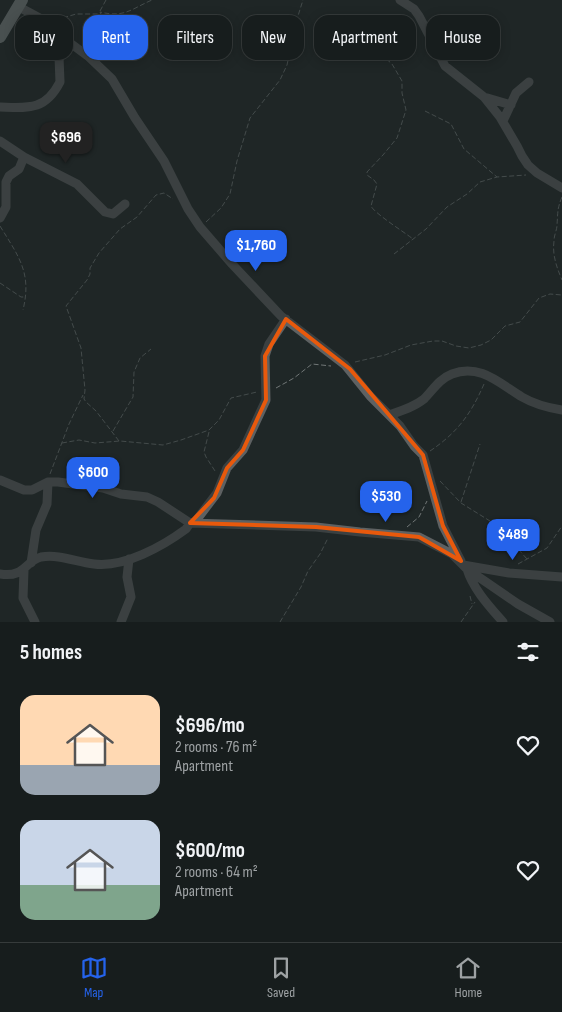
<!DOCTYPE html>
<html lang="en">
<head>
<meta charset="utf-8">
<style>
	:root { --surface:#171d1d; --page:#242a2a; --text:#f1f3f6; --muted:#9ea2a4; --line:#363b3b; --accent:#2563eb }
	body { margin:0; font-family:"Sofia Sans Condensed",sans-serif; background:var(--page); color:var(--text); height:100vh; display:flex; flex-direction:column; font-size:19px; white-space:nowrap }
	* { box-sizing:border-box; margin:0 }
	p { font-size:16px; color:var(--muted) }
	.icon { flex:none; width:28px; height:28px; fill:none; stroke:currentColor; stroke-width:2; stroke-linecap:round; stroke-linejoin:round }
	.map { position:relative; height:622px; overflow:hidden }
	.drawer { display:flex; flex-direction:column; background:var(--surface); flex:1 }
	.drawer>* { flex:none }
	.guide { position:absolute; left:15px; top:15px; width:532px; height:45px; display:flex; gap:10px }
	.price { position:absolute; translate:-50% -42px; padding:0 11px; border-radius:10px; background:var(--accent); color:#fff; font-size:16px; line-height:32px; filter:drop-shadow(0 1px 2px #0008) }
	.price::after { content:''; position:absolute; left:50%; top:30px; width:15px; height:11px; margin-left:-8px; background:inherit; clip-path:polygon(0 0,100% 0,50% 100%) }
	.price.on { background:#222; color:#fff }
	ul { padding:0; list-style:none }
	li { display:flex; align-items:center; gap:15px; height:125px; padding:0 20px }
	li span { display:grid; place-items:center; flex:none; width:140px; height:100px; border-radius:15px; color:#555 }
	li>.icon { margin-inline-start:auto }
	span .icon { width:60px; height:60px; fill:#fffc; stroke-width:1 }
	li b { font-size:21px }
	h2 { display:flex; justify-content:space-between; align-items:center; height:60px; padding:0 20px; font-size:21px }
	.pill { padding:0 18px; border-radius:15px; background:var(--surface); box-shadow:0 2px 12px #0003,0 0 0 1px var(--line); font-size:18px; line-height:45px }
	.pill.on { background:var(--accent); color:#fff }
	.dock { display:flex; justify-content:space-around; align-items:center; height:70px; border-top:1px solid var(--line); background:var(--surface); font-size:14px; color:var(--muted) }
	.dock a { display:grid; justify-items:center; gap:2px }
	.dock .on { color:var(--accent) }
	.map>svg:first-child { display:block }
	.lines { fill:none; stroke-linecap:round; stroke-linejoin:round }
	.path { stroke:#717777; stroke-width:1; stroke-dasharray:5 2.5; stroke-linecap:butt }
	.street { stroke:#5e6162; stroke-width:9 }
	.secondary { stroke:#7d8384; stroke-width:12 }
	.marked { fill:none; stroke:#e8590c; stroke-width:4; stroke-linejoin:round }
</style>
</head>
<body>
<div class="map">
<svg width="562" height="622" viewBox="0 0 562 622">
	<rect width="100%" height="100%" fill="#1f2727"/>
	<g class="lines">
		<path class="path" d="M 100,11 L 106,0
			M 56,20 L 76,14 L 101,14 L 100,12 C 125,18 131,9 152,0
			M 364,39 L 392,64 L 402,81 L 402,93 L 406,110 L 397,138 L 383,155 L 367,172 L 367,175 L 374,180 L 377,184 L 371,206 C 374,213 404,232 413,239
			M 89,46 L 106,15
			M 425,111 L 451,124 L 464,149 L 497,177
			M 562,197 C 557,209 558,212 557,225 C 557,230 554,235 554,241 C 552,255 557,268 562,280
			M 206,222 L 221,208 L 230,194 L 237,161 L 250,118 L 280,80 L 287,65 L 297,19 L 303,0
			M 0,226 C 19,257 32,273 23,310
			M 394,254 L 426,229 L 447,207 L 467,194 L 480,182 L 497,177 L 526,175
			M 0,283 L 21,297 L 26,297
			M 355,362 L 385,355 L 411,345 L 433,341 L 442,341 L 456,346 L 469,348 L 481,345 L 491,340 L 505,326 L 520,322 L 539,298 L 550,294 L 562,295
			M 276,388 L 294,378 L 312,364 L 331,366
			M 113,431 L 133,397 L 134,372 L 140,358 L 151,349
			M 209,432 L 204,452 L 206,457 L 215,471
			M 119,441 L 96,411 L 86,402 L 84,399 L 85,390 L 81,348 L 66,306 L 87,280 L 90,274 L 90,268 L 99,253 L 120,229 L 137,217 L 156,195 L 164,193 L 173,199
			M 62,443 L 79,440 L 95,443 L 120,441 L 163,445 L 181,440 L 209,430 L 219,420 L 231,398 L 257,392
			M 430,451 C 457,433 471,414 484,384
			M 50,474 L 69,424 L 83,395
			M 440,481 L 461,503 L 490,521 L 502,531 L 527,559
			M 461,502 L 480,444
			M 407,527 L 419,517 L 427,501
			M 518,564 L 547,548 L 562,526
			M 470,596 L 472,604
			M 280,622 L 301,587 L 308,571 L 320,554 L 328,538
			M 461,622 L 475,602"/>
		<path class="street" d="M 400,0 L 414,9 L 419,16 L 445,66 L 484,97 L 500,117 L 517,146 L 522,156 L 528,165 L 537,173 L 562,188
			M 19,7 L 47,22 L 62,37 L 89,57 L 112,79 L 135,118 L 164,161 L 188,209 L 200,227 L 232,264 L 281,316 L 345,365 L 370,396 L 400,426 L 414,446 L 423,455 L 443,526 L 461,561
			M 484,97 L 511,105
			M 0,107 C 28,108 45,111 60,82 L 59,57 L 62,46 L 62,37
			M 503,121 L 516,93 L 529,82
			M 0,141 L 24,157 L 77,184 L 105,212 L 113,214 L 125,204
			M 0,218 L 6,207 L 6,182 L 9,176 L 19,169 L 24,157
			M 389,415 C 401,411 414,407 424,399 C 433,390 439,379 452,374 C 480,363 500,384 522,397 C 534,404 549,408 562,410
			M 0,480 L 24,490 L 32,490 L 48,482 L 58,482 L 103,488 L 121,494 L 147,497 L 158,502 L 190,523 L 316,527 L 360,532 L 419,537 L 452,554 L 467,569 L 518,604 L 550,622
			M 31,563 L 36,530 L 47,504 L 48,482
			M 463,565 L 509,573 L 562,577
			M 467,569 C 473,589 490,607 503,622
			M 24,570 L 23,598 L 35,622
			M 0,574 C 25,578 25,561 41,557 C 60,554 76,562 94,564 C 124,568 163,546 186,529 L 190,523 L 195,522 L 217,493 L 227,468 L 243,450 L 260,413 L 266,400 L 265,356 L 269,344 L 286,319
			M 121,622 L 131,597 L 127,577 L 129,559"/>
		<path class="secondary" d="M 0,37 L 22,0"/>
	</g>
	<path d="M0 0H562V622H0ZM 286,319 L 350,369 L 423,455 L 443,526 L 461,561 L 419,537 L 316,527 L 190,523 L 214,498 L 227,468 L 243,450 L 266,400 L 265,356 Z" fill="#1f2727" fill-opacity=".55" fill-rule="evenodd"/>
	<path class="marked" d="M 286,319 L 350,369 L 423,455 L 443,526 L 461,561 L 419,537 L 316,527 L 190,523 L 214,498 L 227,468 L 243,450 L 266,400 L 265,356 Z"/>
</svg>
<b class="price on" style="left:66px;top:164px">$696</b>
<b class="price" style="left:256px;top:272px">$1,760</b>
<b class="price" style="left:93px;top:499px">$600</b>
<b class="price" style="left:386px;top:523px">$530</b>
<b class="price" style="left:513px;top:561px">$489</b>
<div class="guide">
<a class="pill">Buy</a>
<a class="pill on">Rent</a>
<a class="pill">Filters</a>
<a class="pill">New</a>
<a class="pill">Apartment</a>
<a class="pill">House</a>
</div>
</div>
<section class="drawer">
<h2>5 homes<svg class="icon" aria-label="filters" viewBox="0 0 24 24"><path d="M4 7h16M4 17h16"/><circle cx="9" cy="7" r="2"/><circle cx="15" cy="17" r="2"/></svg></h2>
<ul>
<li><span style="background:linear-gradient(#ffd9b3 70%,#9aa5b1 0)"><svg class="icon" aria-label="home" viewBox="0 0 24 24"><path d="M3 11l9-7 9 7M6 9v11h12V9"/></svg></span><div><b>$696/mo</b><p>2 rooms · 76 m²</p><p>Apartment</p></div><svg class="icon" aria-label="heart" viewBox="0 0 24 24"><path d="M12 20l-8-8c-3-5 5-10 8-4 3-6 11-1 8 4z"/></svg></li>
<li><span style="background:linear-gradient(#c9d6e8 65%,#7fa58c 0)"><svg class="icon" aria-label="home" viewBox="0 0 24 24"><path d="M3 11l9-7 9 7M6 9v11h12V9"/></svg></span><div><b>$600/mo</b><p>2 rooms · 64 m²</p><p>Apartment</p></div><svg class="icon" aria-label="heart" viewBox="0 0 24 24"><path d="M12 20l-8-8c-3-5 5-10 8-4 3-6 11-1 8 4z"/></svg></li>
</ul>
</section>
<nav class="dock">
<a class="on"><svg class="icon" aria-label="map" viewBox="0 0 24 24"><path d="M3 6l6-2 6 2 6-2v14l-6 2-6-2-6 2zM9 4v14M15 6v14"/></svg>Map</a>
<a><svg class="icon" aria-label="saved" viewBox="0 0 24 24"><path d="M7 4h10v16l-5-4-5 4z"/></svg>Saved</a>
<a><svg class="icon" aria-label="home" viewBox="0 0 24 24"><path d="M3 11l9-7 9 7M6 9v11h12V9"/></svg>Home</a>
</nav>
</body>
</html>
